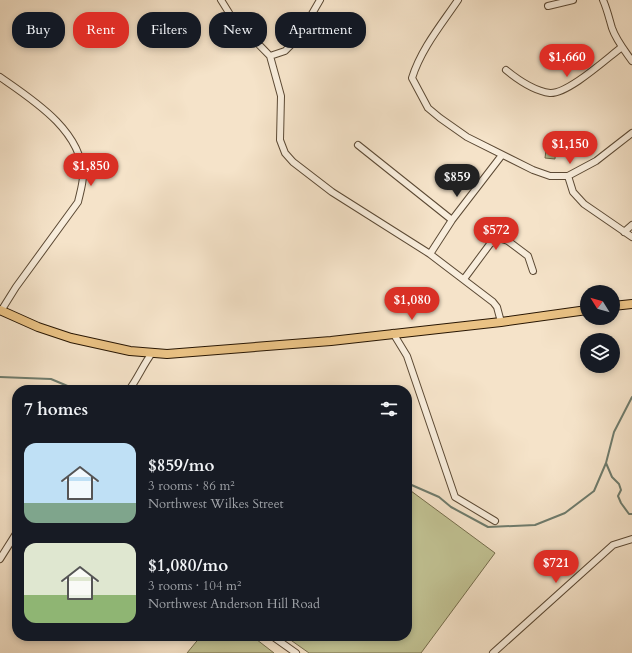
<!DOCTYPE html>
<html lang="en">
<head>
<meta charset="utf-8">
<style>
	:root { --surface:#171b24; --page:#20242c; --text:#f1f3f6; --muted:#9ea1a6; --accent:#d93025 }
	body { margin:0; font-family:Cardo,serif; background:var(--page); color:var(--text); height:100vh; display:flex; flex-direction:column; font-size:15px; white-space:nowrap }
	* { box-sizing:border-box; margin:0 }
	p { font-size:13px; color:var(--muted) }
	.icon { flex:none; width:22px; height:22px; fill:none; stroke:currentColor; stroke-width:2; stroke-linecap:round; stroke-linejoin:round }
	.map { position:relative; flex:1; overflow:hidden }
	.panel { position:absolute; left:12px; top:385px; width:400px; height:256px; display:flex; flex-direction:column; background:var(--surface); border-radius:16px; box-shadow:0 2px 6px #0003 }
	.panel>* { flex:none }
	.banner { position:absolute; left:12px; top:12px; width:400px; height:36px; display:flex; gap:8px }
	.needle { width:26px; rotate:307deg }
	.controls { position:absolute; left:580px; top:285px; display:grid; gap:8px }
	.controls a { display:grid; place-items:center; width:40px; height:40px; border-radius:50%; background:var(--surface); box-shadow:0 2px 6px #0003; font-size:20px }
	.price { position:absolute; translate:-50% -34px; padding:0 9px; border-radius:14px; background:var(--accent); color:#fff; font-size:13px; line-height:26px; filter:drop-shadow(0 1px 2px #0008) }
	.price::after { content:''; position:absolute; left:50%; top:24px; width:12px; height:9px; margin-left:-6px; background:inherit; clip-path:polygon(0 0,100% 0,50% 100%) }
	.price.active { background:#222; color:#fff }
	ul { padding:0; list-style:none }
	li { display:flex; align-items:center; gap:12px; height:100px; padding:0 12px }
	li span { display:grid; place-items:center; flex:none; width:112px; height:80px; border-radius:12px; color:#555 }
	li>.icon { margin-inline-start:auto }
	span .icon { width:48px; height:48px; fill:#fffc; stroke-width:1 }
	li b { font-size:17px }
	h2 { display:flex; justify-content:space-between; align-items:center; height:48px; padding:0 12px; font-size:17px }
	.tag { padding:0 14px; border-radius:16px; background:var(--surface); box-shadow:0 2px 6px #0003; font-size:14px; line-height:36px }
	.tag.active { background:var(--accent); color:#fff }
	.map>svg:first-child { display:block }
	.green { fill:#c1c293; stroke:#746c4b }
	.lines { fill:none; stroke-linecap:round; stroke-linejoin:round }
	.stream { stroke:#6e7b6c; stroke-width:2 }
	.minor-casing { stroke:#5b4934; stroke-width:8 }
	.major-casing { stroke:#281603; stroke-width:10 }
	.minor { stroke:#f8eddc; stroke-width:6 }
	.major { stroke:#eac284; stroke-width:8 }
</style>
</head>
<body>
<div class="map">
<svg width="632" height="653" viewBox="0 0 632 653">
	<rect width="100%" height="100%" fill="#f5e3c9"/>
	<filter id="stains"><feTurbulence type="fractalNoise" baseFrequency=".005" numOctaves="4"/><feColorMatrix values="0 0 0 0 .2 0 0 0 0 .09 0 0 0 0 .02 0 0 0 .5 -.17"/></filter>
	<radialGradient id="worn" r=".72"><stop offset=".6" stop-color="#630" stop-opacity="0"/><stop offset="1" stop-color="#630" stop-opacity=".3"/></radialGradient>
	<path class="green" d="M 559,136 L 566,137 L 566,140 L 570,146 L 574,146 L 573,154 L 558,153 Z
		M 547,142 L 556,143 L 555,159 L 545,158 Z
		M 407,488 L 495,553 L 421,653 L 309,653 L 285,636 L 407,636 Z
		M 201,636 L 252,636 L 274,653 L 187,653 Z"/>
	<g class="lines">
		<path class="stream" d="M 0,377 L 51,379 L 77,390
			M 632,397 L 614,432 L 606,463 L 612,477 L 619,484 L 621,490 L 618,496 L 621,503 L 629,514 L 632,514
			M 407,483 L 439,497 L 451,507 L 488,527 L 535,525 L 565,513 L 594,491 L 606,463"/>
		<defs>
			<path id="minor" d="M 221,0 L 231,16 L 270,56 L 281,96 L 280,140 L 285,153 L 293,162 L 332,192 L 430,254 L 493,302 L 497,307 L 501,322
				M 458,0 C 441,25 421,49 412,78 L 428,108 L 440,118 L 467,137 L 533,170 L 550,176 L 568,176 L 596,161 L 632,133
				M 603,0 C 607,9 609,18 612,28 C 616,40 625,51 632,61
				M 548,6 L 573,0
				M 270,56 L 285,51 L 298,38 L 320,0
				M 506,70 C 517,79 535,91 550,93 C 568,94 606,59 622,47
				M 0,77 C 33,100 81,130 83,175 C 83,184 80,193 78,202 L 16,287 L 1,311
				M 358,145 L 452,220
				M 568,176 L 573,192 L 584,204 L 632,237
				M 624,232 L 632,225
				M 430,254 L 452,220 L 502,155
				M 464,279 L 490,244 L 498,238 L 508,241 L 528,256 L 533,271
				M 393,333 L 407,356 L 455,497 L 495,521
				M 129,390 C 138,378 143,365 152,353
				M 0,559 L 17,532
				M 272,636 L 296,653
				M 493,653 L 613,545 L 632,539"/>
			<path id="major" d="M 613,306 L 632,304
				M 0,310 L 38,327 L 71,338 L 130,351 L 167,354 L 331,341 L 501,322 L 587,310"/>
		</defs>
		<use href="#minor" class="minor-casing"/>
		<use href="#major" class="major-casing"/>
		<use href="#minor" class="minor"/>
		<use href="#major" class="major"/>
	</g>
	<rect width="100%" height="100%" filter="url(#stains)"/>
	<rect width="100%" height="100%" fill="url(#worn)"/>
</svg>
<div class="controls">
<a><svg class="needle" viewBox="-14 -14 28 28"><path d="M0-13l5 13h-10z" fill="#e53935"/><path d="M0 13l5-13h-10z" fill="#9ea1a6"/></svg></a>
<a><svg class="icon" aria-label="layers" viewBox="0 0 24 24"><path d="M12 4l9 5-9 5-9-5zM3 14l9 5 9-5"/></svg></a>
</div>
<b class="price" style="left:567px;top:78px">$1,660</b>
<b class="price" style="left:570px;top:165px">$1,150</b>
<b class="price" style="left:91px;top:187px">$1,850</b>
<b class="price active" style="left:457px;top:198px">$859</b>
<b class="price" style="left:496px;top:251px">$572</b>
<b class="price" style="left:412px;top:321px">$1,080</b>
<b class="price" style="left:556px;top:584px">$721</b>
<div class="banner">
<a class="tag">Buy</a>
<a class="tag active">Rent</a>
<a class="tag">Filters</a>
<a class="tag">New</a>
<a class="tag">Apartment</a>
</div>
<section class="panel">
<h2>7 homes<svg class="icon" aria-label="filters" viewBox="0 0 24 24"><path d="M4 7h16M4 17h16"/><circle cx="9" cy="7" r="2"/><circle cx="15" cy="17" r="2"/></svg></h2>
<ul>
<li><span style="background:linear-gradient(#bfe0f5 75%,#7fa58c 0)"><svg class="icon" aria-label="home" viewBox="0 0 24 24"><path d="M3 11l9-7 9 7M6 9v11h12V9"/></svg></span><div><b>$859/mo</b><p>3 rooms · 86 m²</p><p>Northwest Wilkes Street</p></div></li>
<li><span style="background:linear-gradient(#dfe7d0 65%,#8fb573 0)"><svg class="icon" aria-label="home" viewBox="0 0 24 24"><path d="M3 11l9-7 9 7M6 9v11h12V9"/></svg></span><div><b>$1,080/mo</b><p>3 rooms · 104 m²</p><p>Northwest Anderson Hill Road</p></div></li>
</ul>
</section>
</div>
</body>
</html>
